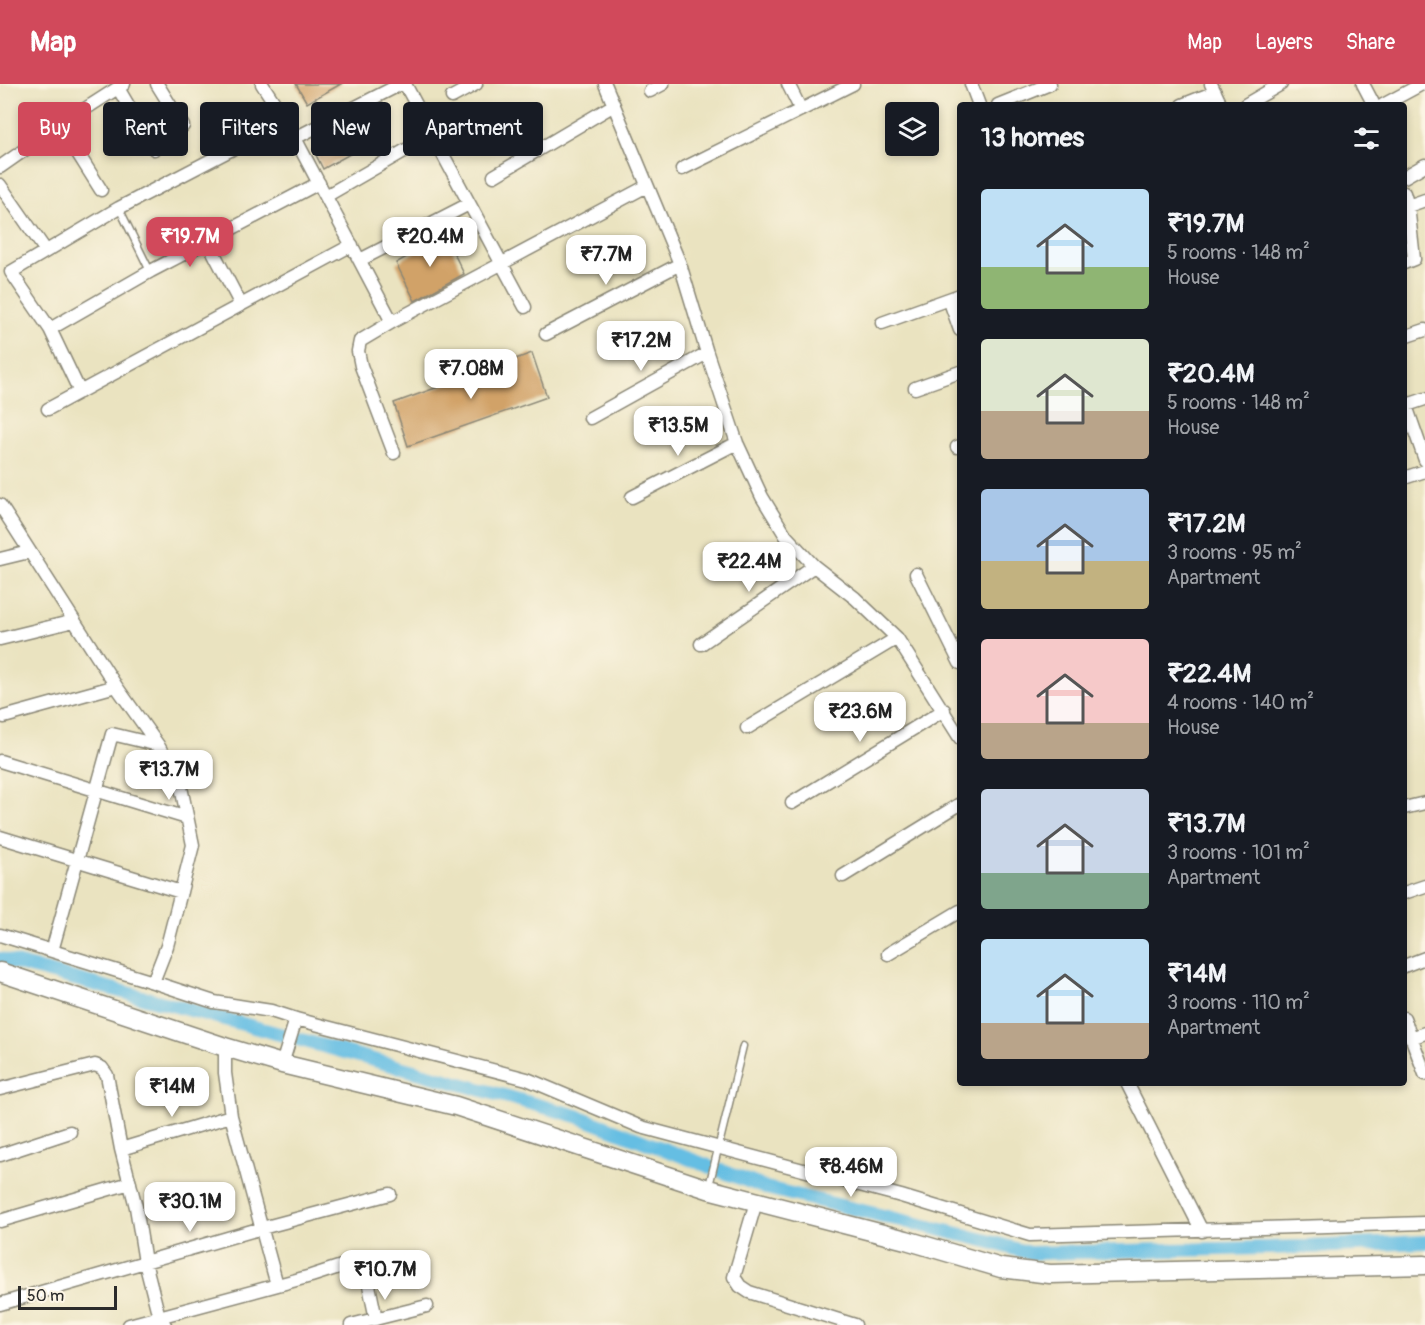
<!DOCTYPE html>
<html lang="en">
<head>
<meta charset="utf-8">
<style>
	:root { --surface:#171b24; --page:#20242c; --text:#f1f3f6; --muted:#9ea1a6; --accent:#d1495b }
	body { margin:0; font-family:Pangolin,sans-serif; background:var(--page); color:var(--text); height:100vh; display:flex; flex-direction:column; font-size:22px; white-space:nowrap }
	* { box-sizing:border-box; margin:0 }
	p { font-size:20px; color:var(--muted) }
	.icon { flex:none; width:33px; height:33px; fill:none; stroke:currentColor; stroke-width:2; stroke-linecap:round; stroke-linejoin:round }
	.map { position:relative; flex:1; overflow:hidden }
	.details { position:absolute; left:957px; top:18px; width:450px; height:984px; display:flex; flex-direction:column; background:var(--surface); border-radius:6px; box-shadow:0 3px 9px #0003 }
	.details>* { flex:none }
	.top-card { position:absolute; left:18px; top:18px; width:570px; height:54px; display:flex; gap:12px }
	.controls { position:absolute; left:885px; top:18px; display:grid; gap:12px }
	.controls a { display:grid; place-items:center; width:54px; height:54px; border-radius:6px; background:var(--surface); box-shadow:0 3px 9px #0003; font-size:30px }
	.scale { position:absolute; left:18px; bottom:15px; width:99px; box-sizing:border-box; padding-left:6px; border:3px solid #2b2b2b; border-top:0; font-size:16px; line-height:21px; white-space:nowrap; color:#2b2b2b; -webkit-text-stroke:4px #fcf5e5; paint-order:stroke }
	.price { position:absolute; translate:-50% -51px; padding:0 14px; border-radius:12px; background:#fff; color:#222; font-size:20px; line-height:39px; filter:drop-shadow(0 2px 3px #0008) }
	.price::after { content:''; position:absolute; left:50%; top:36px; width:18px; height:14px; margin-left:-9px; background:inherit; clip-path:polygon(0 0,100% 0,50% 100%) }
	.price.selected { background:var(--accent); color:#fff }
	ul { padding:0; list-style:none }
	li { display:flex; align-items:center; gap:18px; height:150px; padding:0 24px }
	li span { display:grid; place-items:center; flex:none; width:168px; height:120px; border-radius:6px; color:#555 }
	li>.icon { margin-inline-start:auto }
	span .icon { width:72px; height:72px; fill:#fffc; stroke-width:1 }
	li b { font-size:26px }
	h2 { display:flex; justify-content:space-between; align-items:center; height:72px; padding:0 24px; font-size:26px }
	.chip { padding:0 21px; border-radius:6px; background:var(--surface); box-shadow:0 3px 9px #0003; font-size:21px; line-height:54px }
	.chip.selected { background:var(--accent); color:#fff }
	header { display:flex; align-items:center; gap:36px; box-sizing:border-box; height:84px; padding:0 30px; background:var(--accent); color:#fff }
	header strong { font-size:28px }
	nav { display:flex; gap:33px; margin-inline-start:auto; font-size:21px }
	.map>svg:first-child { display:block }
	.lines { fill:none; stroke-linecap:round; stroke-linejoin:round }
	.canal { stroke:#65bee3; stroke-width:14 }
	.building { fill:#d1a267 }
	.lane-casing { stroke:#8a8776; stroke-width:9 }
	.street-casing { stroke:#8a8776; stroke-width:15 }
	.secondary-casing { stroke:#8a8776; stroke-width:21 }
	.lane { stroke:#fff; stroke-width:6 }
	.street { stroke:#fff; stroke-width:12 }
	.secondary { stroke:#fff; stroke-width:18 }
</style>
</head>
<body>
<header>
<strong>Map</strong>
<nav><a>Map</a><a>Layers</a><a>Share</a></nav>
</header>
<div class="map">
<svg width="1425" height="1241" viewBox="0 0 1425 1241">
	<rect width="100%" height="100%" fill="#fcf5e5"/>
	<filter id="ink" filterUnits="userSpaceOnUse"><feTurbulence type="fractalNoise" baseFrequency=".0167" numOctaves="2"/><feDisplacementMap in="SourceGraphic" scale="12" xChannelSelector="R" yChannelSelector="G"/><feConvolveMatrix kernelMatrix="1 2 1 2 8 2 1 2 1" color-interpolation-filters="sRGB"/></filter>
	<filter id="wash" filterUnits="userSpaceOnUse"><feTurbulence type="fractalNoise" baseFrequency=".008" numOctaves="4" result="noise"/><feDisplacementMap in="SourceGraphic" scale="24" xChannelSelector="R" yChannelSelector="G"/><feGaussianBlur stdDeviation="1.35" result="paint"/><feColorMatrix in="noise" values="0 0 0 0 0 0 0 0 0 0 0 0 0 0 0 0 0 1.4 0 .05"/><feComposite in="paint" operator="in"/></filter>
	<g filter="url(#wash)">
		<rect width="100%" height="100%" fill="#eae3c0"/>
		<g class="lines">
			<path class="canal" d="M 0,875 L 243,940 L 577,1032 L 766,1104 L 984,1156 L 1029,1169 L 1307,1163 L 1425,1158"/>
		</g>
		<g id="blocks">
			<path class="building" d="M 296,0 L 341,0 L 307,19 Z
				M 339,50 L 350,70 L 323,85 L 313,65 Z
				M 445,151 L 464,190 L 415,217 L 396,179 Z
				M 532,269 L 547,313 L 408,362 L 394,319 Z"/>
		</g>
	</g>
	<g filter="url(#ink)">
		<use href="#blocks" fill-opacity="0" stroke="#8a8776" stroke-width="1.5"/>
		<g class="lines">
			<defs>
				<path id="lane" d="M 119,124 L 150,187
					M 709,1102 L 743,962"/>
				<path id="street" d="M 157,0 L 183,42
					M 262,0 L 286,37 L 392,238
					M 405,0 L 525,223
					M 605,0 L 680,180 L 707,269 L 737,359 L 762,413 L 786,452 L 814,482 L 855,514 L 897,554 L 960,654
					M 788,0 L 801,26
					M 971,0 L 979,21
					M 1211,0 L 1221,21
					M 1363,0 L 1374,21
					M 118,4 L 154,65
					M 650,7 L 663,0
					M 452,13 L 476,0
					M 998,21 L 1050,0
					M 1182,21 L 1215,8
					M 1245,21 L 1281,0
					M 1383,21 L 1422,0
					M 60,41 L 101,106
					M 295,54 L 401,0
					M 0,83 L 60,41 L 124,0
					M 682,85 L 853,0
					M 494,92 L 614,21
					M 1404,93 L 1425,81
					M 0,101 L 46,167
					M 1404,109 L 1408,122 L 1414,175 L 1404,179
					M 326,112 L 432,51
					M 1408,122 L 1425,116
					M 208,158 L 241,221
					M 360,176 L 469,120
					M 949,215 L 960,246
					M 882,239 L 960,211
					M 50,245 L 151,187 L 319,99
					M 546,250 L 680,180
					M 1404,253 L 1425,246
					M 915,304 L 960,288
					M 80,308 L 50,245 L 11,188 L 119,124 L 286,37
					M 1404,316 L 1425,376
					M 1404,322 L 1425,315
					M 48,325 L 352,161
					M 590,334 L 707,269
					M 957,363 L 960,362
					M 394,369 L 361,282 L 358,267 L 360,257 L 392,238 L 647,102
					M 1404,394 L 1425,387
					M 632,413 L 737,359
					M 0,421 L 116,602 L 158,661 L 181,703 L 193,761 L 167,862 L 153,898 L 214,918 L 271,927 L 296,935 L 282,980
					M 0,475 L 29,468
					M 916,490 L 960,579
					M 0,555 L 74,537
					M 701,560 L 814,482
					M 4,633 L 116,602
					M 747,644 L 897,554
					M 0,677 L 187,734
					M 792,719 L 944,626
					M 1404,724 L 1425,719
					M 0,753 L 181,808
					M 843,792 L 960,720
					M 1404,809 L 1425,802
					M 0,851 L 153,898
					M 52,867 L 112,650 L 158,661
					M 888,870 L 960,827
					M 1404,882 L 1425,874
					M 1404,934 L 1425,990
					M 296,935 L 527,995 L 641,1043 L 901,1112 L 1030,1151 L 1425,1139
					M 1411,954 L 1425,949
					M 225,963 L 225,989 L 231,1032 L 277,1201
					M 1127,999 L 1202,1147
					M 0,1005 L 95,981 L 102,984 L 107,991 L 121,1065 L 136,1123 L 145,1178 L 159,1233 L 165,1241
					M 121,1065 L 231,1032
					M 0,1071 L 70,1048
					M 756,1118 L 734,1193 L 740,1202 L 749,1208 L 855,1241
					M 0,1137 L 130,1099
					M 0,1220 L 262,1144 L 390,1110
					M 129,1241 L 311,1192 L 351,1179 L 359,1180 L 366,1187 L 376,1235
					M 351,1241 L 427,1222"/>
				<path id="secondary" d="M 0,888 L 225,963 L 282,980 L 456,1022 L 708,1105 L 906,1156 L 1001,1184 L 1050,1190 L 1425,1181"/>
			</defs>
			<use href="#lane" class="lane-casing"/>
			<use href="#street" class="street-casing"/>
			<use href="#secondary" class="secondary-casing"/>
			<use href="#lane" class="lane"/>
			<use href="#street" class="street"/>
			<use href="#secondary" class="secondary"/>
		</g>
	</g>
</svg>
<div class="controls">
<a><svg class="icon" aria-label="layers" viewBox="0 0 24 24"><path d="M12 4l9 5-9 5-9-5zM3 14l9 5 9-5"/></svg></a>
</div>
<div class="scale">50 m</div>
<b class="price selected" style="left:190px;top:184px">₹19.7M</b>
<b class="price" style="left:430px;top:184px">₹20.4M</b>
<b class="price" style="left:606px;top:202px">₹7.7M</b>
<b class="price" style="left:641px;top:288px">₹17.2M</b>
<b class="price" style="left:471px;top:316px">₹7.08M</b>
<b class="price" style="left:678px;top:373px">₹13.5M</b>
<b class="price" style="left:749px;top:509px">₹22.4M</b>
<b class="price" style="left:860px;top:659px">₹23.6M</b>
<b class="price" style="left:169px;top:717px">₹13.7M</b>
<b class="price" style="left:172px;top:1034px">₹14M</b>
<b class="price" style="left:851px;top:1114px">₹8.46M</b>
<b class="price" style="left:190px;top:1149px">₹30.1M</b>
<b class="price" style="left:385px;top:1217px">₹10.7M</b>
<div class="top-card">
<a class="chip selected">Buy</a>
<a class="chip">Rent</a>
<a class="chip">Filters</a>
<a class="chip">New</a>
<a class="chip">Apartment</a>
</div>
<section class="details">
<h2>13 homes<svg class="icon" aria-label="filters" viewBox="0 0 24 24"><path d="M4 7h16M4 17h16"/><circle cx="9" cy="7" r="2"/><circle cx="15" cy="17" r="2"/></svg></h2>
<ul>
<li><span style="background:linear-gradient(#bfe0f5 65%,#8fb573 0)"><svg class="icon" aria-label="home" viewBox="0 0 24 24"><path d="M3 11l9-7 9 7M6 9v11h12V9"/></svg></span><div><b>₹19.7M</b><p>5 rooms · 148 m²</p><p>House</p></div></li>
<li><span style="background:linear-gradient(#dfe7d0 60%,#b9a48a 0)"><svg class="icon" aria-label="home" viewBox="0 0 24 24"><path d="M3 11l9-7 9 7M6 9v11h12V9"/></svg></span><div><b>₹20.4M</b><p>5 rooms · 148 m²</p><p>House</p></div></li>
<li><span style="background:linear-gradient(#a9c7e8 60%,#c2b280 0)"><svg class="icon" aria-label="home" viewBox="0 0 24 24"><path d="M3 11l9-7 9 7M6 9v11h12V9"/></svg></span><div><b>₹17.2M</b><p>3 rooms · 95 m²</p><p>Apartment</p></div></li>
<li><span style="background:linear-gradient(#f6c9c9 70%,#b9a48a 0)"><svg class="icon" aria-label="home" viewBox="0 0 24 24"><path d="M3 11l9-7 9 7M6 9v11h12V9"/></svg></span><div><b>₹22.4M</b><p>4 rooms · 140 m²</p><p>House</p></div></li>
<li><span style="background:linear-gradient(#c9d6e8 70%,#7fa58c 0)"><svg class="icon" aria-label="home" viewBox="0 0 24 24"><path d="M3 11l9-7 9 7M6 9v11h12V9"/></svg></span><div><b>₹13.7M</b><p>3 rooms · 101 m²</p><p>Apartment</p></div></li>
<li><span style="background:linear-gradient(#bfe0f5 70%,#b9a48a 0)"><svg class="icon" aria-label="home" viewBox="0 0 24 24"><path d="M3 11l9-7 9 7M6 9v11h12V9"/></svg></span><div><b>₹14M</b><p>3 rooms · 110 m²</p><p>Apartment</p></div></li>
</ul>
</section>
</div>
</body>
</html>
